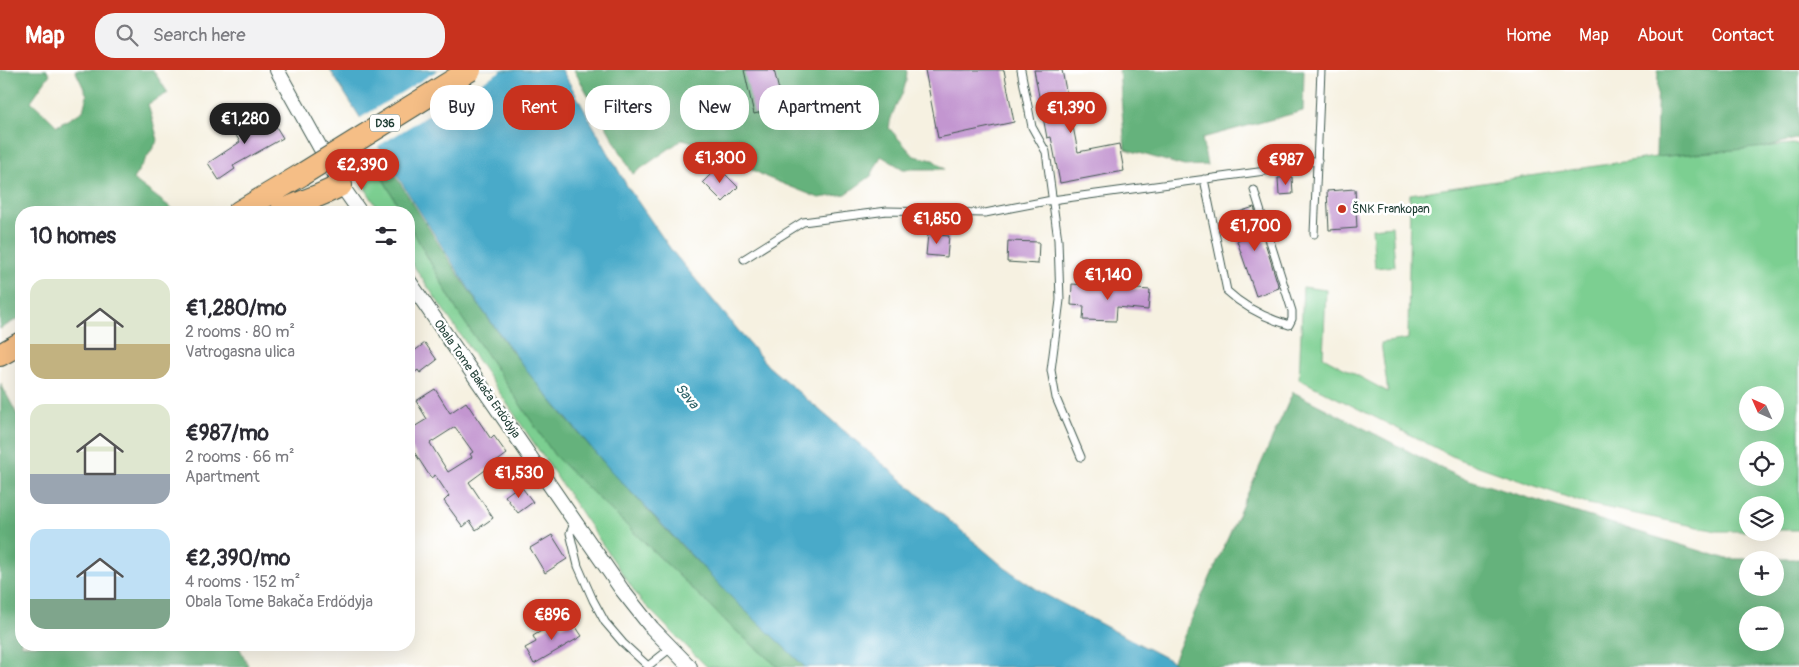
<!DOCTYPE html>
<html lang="en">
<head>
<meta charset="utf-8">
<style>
	:root { --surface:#fff; --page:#f2f2f3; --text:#2b2b33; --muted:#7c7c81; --accent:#c8321e }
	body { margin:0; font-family:Pangolin,sans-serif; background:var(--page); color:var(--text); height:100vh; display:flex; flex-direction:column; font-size:19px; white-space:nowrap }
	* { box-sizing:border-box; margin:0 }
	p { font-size:16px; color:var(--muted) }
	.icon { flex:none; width:28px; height:28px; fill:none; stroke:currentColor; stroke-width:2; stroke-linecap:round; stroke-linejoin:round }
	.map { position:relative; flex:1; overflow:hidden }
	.drawer { position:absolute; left:15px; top:136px; width:400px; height:445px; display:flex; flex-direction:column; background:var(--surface); border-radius:20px; box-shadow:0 5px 20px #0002 }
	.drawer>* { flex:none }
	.guide { position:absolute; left:430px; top:15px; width:475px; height:45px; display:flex; gap:10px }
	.needle { width:32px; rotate:315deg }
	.tools { position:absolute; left:1739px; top:316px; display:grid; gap:10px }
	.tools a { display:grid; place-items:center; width:45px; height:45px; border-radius:50%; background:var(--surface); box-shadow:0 5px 20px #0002; font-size:25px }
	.price { position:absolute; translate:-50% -42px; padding:0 11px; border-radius:18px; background:var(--accent); color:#fff; font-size:16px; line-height:32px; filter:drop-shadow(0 1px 2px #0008) }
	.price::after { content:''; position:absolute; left:50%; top:30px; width:15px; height:11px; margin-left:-8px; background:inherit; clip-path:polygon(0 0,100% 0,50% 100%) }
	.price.active { background:#222; color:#fff }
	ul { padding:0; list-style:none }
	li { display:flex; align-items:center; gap:15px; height:125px; padding:0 15px }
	li span { display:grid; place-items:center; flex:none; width:140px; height:100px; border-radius:15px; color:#555 }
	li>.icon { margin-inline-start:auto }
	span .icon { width:60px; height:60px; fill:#fffc; stroke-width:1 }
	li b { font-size:21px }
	h2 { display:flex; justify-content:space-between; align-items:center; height:60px; padding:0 15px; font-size:21px }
	.pill { padding:0 18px; border-radius:20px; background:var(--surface); box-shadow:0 5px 20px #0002; font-size:18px; line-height:45px }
	.pill.active { background:var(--accent); color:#fff }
	header { display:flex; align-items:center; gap:30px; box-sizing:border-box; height:70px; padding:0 25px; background:var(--accent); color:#fff }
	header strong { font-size:24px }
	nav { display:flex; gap:28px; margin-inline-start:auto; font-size:18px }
	.search { width:350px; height:45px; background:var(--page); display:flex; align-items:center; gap:12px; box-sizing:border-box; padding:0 18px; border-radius:20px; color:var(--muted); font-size:19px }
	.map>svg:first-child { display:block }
	.green { fill:#7ccf91; stroke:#4e8662; fill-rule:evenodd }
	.forest { fill:#65b27b; stroke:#427858; fill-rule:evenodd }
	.water { fill:#4aaac9; stroke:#34747e }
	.pier { fill:#f6f1e1 }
	.building { fill:#c396d0; fill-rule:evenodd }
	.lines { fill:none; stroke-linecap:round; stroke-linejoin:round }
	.service-casing { stroke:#3f584e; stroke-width:9 }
	.minor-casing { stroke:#3f584e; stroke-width:16 }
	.primary-casing { stroke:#3f584e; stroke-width:24 }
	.service { stroke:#fff; stroke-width:7 }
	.minor { stroke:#fff; stroke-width:14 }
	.primary { stroke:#f5be86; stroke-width:22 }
	.primary-bridge-casing { stroke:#3f584e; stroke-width:24; stroke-linecap:butt }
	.primary-bridge { stroke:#f5be86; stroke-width:22 }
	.poi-dot { fill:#c8321e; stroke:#fff; stroke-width:2 }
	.labels { text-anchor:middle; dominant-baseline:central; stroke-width:5; stroke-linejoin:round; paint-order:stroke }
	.shield { fill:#fff; stroke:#627771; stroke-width:1 }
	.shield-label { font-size:11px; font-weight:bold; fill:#1f3d34 }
	.poi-label { font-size:12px; fill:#1f3d34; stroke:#fff; text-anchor:start }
	.street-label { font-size:12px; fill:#1f3d34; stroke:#fff }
	.water-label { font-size:14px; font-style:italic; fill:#2e6368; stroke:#fff }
</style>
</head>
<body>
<header>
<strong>Map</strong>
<div class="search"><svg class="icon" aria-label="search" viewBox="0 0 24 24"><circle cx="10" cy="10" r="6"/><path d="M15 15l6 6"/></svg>Search here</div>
<nav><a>Home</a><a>Map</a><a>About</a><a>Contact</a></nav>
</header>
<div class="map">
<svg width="1799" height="597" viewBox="0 0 1799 597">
	<rect width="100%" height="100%" fill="#fff"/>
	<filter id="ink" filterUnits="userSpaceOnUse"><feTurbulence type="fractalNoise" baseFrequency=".02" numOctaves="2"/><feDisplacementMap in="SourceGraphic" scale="10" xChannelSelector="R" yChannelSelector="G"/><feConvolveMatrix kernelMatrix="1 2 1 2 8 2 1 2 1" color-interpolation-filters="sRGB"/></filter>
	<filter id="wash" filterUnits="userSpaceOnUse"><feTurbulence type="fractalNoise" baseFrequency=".0096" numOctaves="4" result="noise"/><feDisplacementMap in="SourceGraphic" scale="20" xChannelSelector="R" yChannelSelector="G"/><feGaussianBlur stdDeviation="1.12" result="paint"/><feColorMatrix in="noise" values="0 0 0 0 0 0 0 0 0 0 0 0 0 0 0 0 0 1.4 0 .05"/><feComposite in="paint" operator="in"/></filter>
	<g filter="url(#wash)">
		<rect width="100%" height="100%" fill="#f6f1e1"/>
		<path class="green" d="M 1792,74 L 1799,75 L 1799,460 L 1775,460 L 1775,435 L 1748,435 L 1747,461 L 1717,461 L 1584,433 L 1458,389 L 1299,309 L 1303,217 L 1326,220 L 1323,287 L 1388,322 L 1381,273 L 1408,269 L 1410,124 L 1656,87 ZM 1748,325 L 1775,325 L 1775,352 L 1748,352 ZM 1748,380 L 1775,380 L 1775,408 L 1748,408 Z
			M 375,95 L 402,142 L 380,142 L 357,105 Z
			M 409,154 L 458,242 L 555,386 L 734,559 L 778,597 L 707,597 L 641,531 L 409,189 Z
			M 1392,156 L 1395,196 L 1375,198 L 1372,158 Z"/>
		<path class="forest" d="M 0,0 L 47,0 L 50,4 L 31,31 L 57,56 L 83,41 L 87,25 L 75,0 L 153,0 L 168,23 L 148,34 L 158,70 L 133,109 L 174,140 L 174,142 L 21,142 L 21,247 L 0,259 Z
			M 574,0 L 907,0 C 907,27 891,36 889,58 L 914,86 L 933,90 L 945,99 L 903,99 L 881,86 L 871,106 L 846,124 L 819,128 L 766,107 L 717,80 L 683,69 L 633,104 Z
			M 1119,0 L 1304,0 L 1303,41 L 1202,68 L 1207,95 L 1184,96 L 1125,79 Z
			M 1658,0 L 1799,0 L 1799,68 L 1766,77 L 1656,87 Z
			M 385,90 C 432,162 476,238 531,306 C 614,410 708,506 805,597 L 778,597 L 734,559 L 555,386 L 458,242 L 409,154 L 409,142 L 402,142 L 375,95 Z
			M 1,314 L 21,352 L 21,575 L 238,575 L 249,597 L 0,597 Z
			M 1293,322 L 1457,406 L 1727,489 L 1799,489 L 1799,597 L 1183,597 L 1172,593 ZM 1748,490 L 1775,490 L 1775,518 L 1748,518 ZM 1748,545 L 1775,545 L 1775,572 L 1748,572 Z"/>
		<path class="water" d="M 330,0 L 562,0 L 627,116 L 672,181 L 768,296 L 1005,498 L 1044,524 L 1183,597 L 805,597 L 734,530 L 611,401 L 530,305 L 481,238 Z"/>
		<path class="pier" d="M 438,0 L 502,0 L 375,78 L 357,50 Z"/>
		<g id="blocks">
			<path class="building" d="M 744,0 L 774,0 L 783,37 L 754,44 Z
				M 925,0 L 1004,0 L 1014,52 L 938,68 Z
				M 1034,0 L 1062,0 L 1078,82 L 1119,74 L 1124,101 L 1060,113 L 1051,67 L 1047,68 Z
				M 251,47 L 257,58 L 272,50 L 283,68 L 233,96 L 235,99 L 219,110 L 208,93 L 240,72 L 231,57 Z
				M 718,97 L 738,117 L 723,132 L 703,112 Z
				M 1292,107 L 1293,124 L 1279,125 L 1278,108 Z
				M 1355,119 L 1357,158 L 1329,160 L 1327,121 Z
				M 1254,137 L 1279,218 L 1256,226 L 1237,171 L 1241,168 L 1233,144 Z
				M 928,164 L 949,166 L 947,187 L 926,185 Z
				M 1008,171 L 1039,172 L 1038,194 L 1007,192 Z
				M 1072,214 L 1150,220 L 1148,240 L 1117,237 L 1116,251 L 1083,250 L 1084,236 L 1071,235 Z
				M 425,273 L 437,290 L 420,303 L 418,300 L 409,307 L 409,285 Z
				M 435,319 L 450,343 L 466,332 L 491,369 L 494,366 L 507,384 L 469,412 L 493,448 L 476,460 L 470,451 L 463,457 L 444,431 L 449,426 L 435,405 L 431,408 L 409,374 L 409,360 L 427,349 L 416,331 ZM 455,357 L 473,382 L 470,384 L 472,387 L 448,402 L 430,373 Z
				M 520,415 L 533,432 L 518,443 L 505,426 Z
				M 552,465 L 567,489 L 545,503 L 530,478 Z
				M 558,551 L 561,557 L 572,551 L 582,566 L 534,594 L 525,578 L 536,572 L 533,566 Z"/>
		</g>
	</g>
	<g filter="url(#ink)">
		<use href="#blocks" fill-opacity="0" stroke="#3f584e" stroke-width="1"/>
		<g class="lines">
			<defs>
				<path id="service" d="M 1021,0 L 1032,57 L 1046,82 L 1058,170 L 1060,230 L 1051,300 L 1056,328 L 1081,387
					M 1204,109 L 1227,221 C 1244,237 1266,248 1289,255 L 1292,249 L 1292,241 L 1254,120
					M 1314,164 L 1321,0
					M 744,189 L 803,152 L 887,141 L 985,143 L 1052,130 L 1287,98 L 1318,90
					M 575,452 L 570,463 L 578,496 L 593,530 L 605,552 L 623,573 L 648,596 L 671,578"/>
				<path id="minor" d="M 277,0 L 341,115 L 360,142
					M 409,211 L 622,520 L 652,558 L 690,597"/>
				<path id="primary" d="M 239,142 L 301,105
					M 281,142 C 300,131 322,126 341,115
					M 0,285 L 21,273"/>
			</defs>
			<use href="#service" class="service-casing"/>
			<use href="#minor" class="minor-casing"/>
			<use href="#primary" class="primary-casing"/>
			<use href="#service" class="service"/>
			<use href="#minor" class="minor"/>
			<use href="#primary" class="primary"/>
			<defs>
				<path id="primary-bridge" d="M 301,105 L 470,0"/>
			</defs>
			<use href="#primary-bridge" class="primary-bridge-casing"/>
			<use href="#primary-bridge" class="primary-bridge"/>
		</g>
	</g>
	<circle class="poi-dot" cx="1342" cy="139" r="5"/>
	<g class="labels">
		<rect class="shield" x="370" y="44.5" width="30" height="17" rx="4"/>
		<g class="shield-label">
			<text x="385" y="53">D36</text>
		</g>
		<g class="poi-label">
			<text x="1352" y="139">ŠNK Frankopan</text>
		</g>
		<g class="street-label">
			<text transform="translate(477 309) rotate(55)">Obala Tome Bakača Erdödyja</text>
		</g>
		<g class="water-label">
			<text transform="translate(687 326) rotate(51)">Sava</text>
		</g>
	</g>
</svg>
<div class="tools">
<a><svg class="needle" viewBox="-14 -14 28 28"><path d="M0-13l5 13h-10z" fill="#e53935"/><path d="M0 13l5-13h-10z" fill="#7c7c81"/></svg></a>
<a><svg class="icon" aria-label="locate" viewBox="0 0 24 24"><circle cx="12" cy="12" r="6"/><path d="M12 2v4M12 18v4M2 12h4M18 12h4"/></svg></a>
<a><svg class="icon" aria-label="layers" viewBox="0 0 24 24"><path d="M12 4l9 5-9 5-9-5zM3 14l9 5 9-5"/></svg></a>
<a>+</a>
<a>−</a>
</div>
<b class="price" style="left:1071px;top:64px">€1,390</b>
<b class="price active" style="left:245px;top:75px">€1,280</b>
<b class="price" style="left:720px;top:114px">€1,300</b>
<b class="price" style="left:1286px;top:116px">€987</b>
<b class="price" style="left:362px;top:121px">€2,390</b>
<b class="price" style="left:937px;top:175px">€1,850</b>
<b class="price" style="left:1255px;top:182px">€1,700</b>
<b class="price" style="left:1108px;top:231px">€1,140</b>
<b class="price" style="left:519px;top:429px">€1,530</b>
<b class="price" style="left:552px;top:571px">€896</b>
<div class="guide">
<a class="pill">Buy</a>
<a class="pill active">Rent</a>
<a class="pill">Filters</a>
<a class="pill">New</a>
<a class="pill">Apartment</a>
</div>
<section class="drawer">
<h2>10 homes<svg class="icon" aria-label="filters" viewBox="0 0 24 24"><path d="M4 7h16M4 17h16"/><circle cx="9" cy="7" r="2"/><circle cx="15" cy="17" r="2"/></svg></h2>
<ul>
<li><span style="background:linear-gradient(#dfe7d0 65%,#c2b280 0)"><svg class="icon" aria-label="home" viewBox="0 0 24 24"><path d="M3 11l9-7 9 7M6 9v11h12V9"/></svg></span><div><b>€1,280/mo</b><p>2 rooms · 80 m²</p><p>Vatrogasna ulica</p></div></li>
<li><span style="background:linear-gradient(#dfe7d0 70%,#9aa5b1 0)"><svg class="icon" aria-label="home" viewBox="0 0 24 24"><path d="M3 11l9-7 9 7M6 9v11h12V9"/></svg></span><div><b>€987/mo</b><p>2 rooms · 66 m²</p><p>Apartment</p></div></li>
<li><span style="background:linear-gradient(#bfe0f5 70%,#7fa58c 0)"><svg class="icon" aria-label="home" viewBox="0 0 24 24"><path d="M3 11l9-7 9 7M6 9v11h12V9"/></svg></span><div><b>€2,390/mo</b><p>4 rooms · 152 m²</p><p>Obala Tome Bakača Erdödyja</p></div></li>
</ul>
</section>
</div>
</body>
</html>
